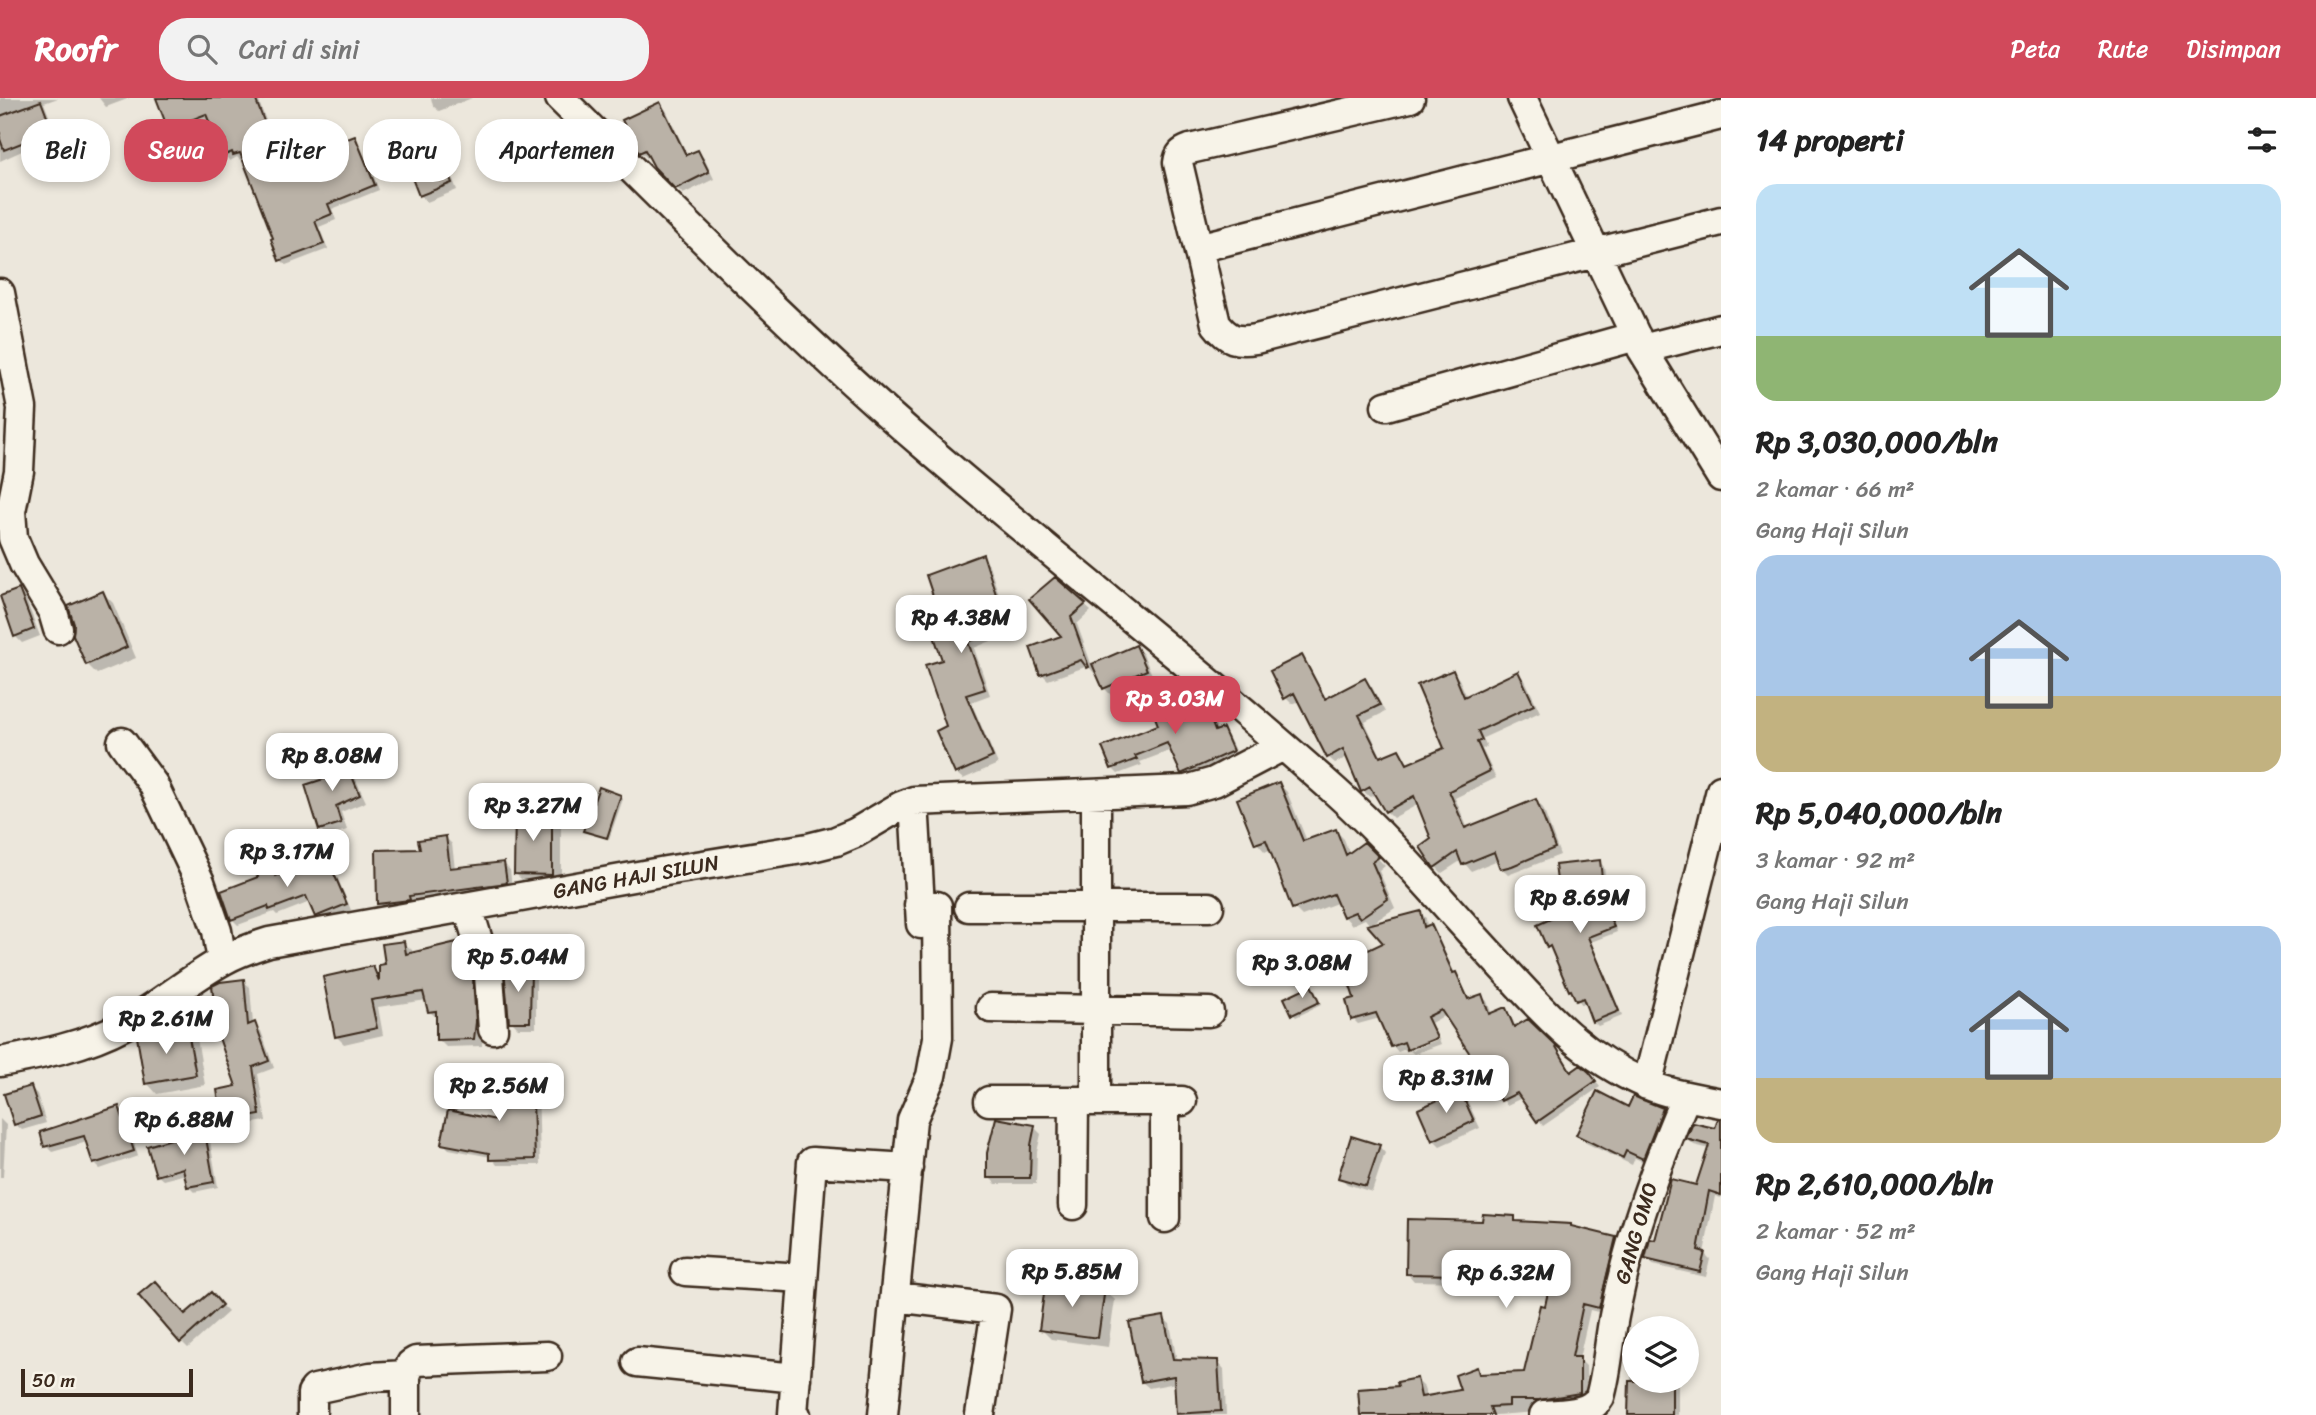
<!DOCTYPE html>
<html lang="id">
<head>
<meta charset="utf-8">
<style>
	:root { --surface:#fff; --page:#f2f2f2; --text:#222; --muted:#767676; --accent:#d1495b }
	body { margin:0; font-family:Sriracha,sans-serif; background:var(--page); color:var(--text); height:100vh; display:flex; flex-direction:column; font-size:26px; white-space:nowrap }
	* { box-sizing:border-box; margin:0 }
	p { font-size:23px; color:var(--muted) }
	.icon { flex:none; width:38px; height:38px; fill:none; stroke:currentColor; stroke-width:2; stroke-linecap:round; stroke-linejoin:round }
	.map { position:relative; flex:1; overflow:hidden }
	.drawer { display:flex; flex-direction:column; background:var(--surface); width:595px }
	.drawer>* { flex:none }
	.banner { position:absolute; left:21px; top:21px; width:665px; height:63px; display:flex; gap:14px }
	.tools { position:absolute; left:1622px; top:1218px; display:grid; gap:14px }
	.tools a { display:grid; place-items:center; width:77px; height:77px; border-radius:50%; background:var(--surface); box-shadow:0 4px 10px #0003; font-size:35px }
	.scale { position:absolute; left:21px; bottom:18px; width:172px; box-sizing:border-box; padding-left:7px; border:4px solid #3b2a1e; border-top:0; font-size:19px; line-height:24px; white-space:nowrap; color:#3b2a1e; -webkit-text-stroke:5px #f7f3e8; paint-order:stroke }
	.price { position:absolute; translate:-50% -60px; padding:0 16px; border-radius:14px; background:#fff; color:#222; font-size:23px; line-height:46px; filter:drop-shadow(0 2px 4px #0008) }
	.price::after { content:''; position:absolute; left:50%; top:42px; width:21px; height:16px; margin-left:-10px; background:inherit; clip-path:polygon(0 0,100% 0,50% 100%) }
	.price.active { background:var(--accent); color:#fff }
	ul { padding:0; list-style:none }
	li { display:grid; align-content:center; gap:14px; height:371px; padding:0 35px }
	li span { display:grid; place-items:center; height:217px; border-radius:21px; color:#555 }
	li>.icon { margin-inline-start:auto }
	span .icon { width:126px; height:126px; fill:#fffc; stroke-width:1 }
	li b { font-size:30px }
	h2 { display:flex; justify-content:space-between; align-items:center; height:84px; padding:0 35px; font-size:30px }
	.chip { padding:0 24px; border-radius:28px; background:var(--surface); box-shadow:0 4px 10px #0003; font-size:24px; line-height:63px }
	.chip.active { background:var(--accent); color:#fff }
	header { display:flex; align-items:center; gap:42px; box-sizing:border-box; height:98px; padding:0 35px; background:var(--accent); color:#fff }
	header strong { font-size:33px }
	nav { display:flex; gap:38px; margin-inline-start:auto; font-size:24px }
	.search { width:490px; height:63px; background:var(--page); display:flex; align-items:center; gap:18px; box-sizing:border-box; padding:0 24px; border-radius:28px; color:var(--muted); font-size:26px }
	main { display:flex; flex:1; min-height:0 }
	.map>svg:first-child { display:block }
	.shadow { fill:#0003 }
	.building { fill:#bab2a7; stroke:#3b2a1e; stroke-width:2 }
	.lines { fill:none; stroke-linecap:round; stroke-linejoin:round }
	.minor-casing { stroke:#3b2a1e; stroke-width:33 }
	.minor { stroke:#f7f3e8; stroke-width:28 }
	.labels { text-anchor:middle; dominant-baseline:central; stroke-width:5; stroke-linejoin:round; paint-order:stroke }
	.street-label { font-size:21px; fill:#3b2a1e; stroke:#f7f3e8 }
</style>
</head>
<body>
<header>
<strong>Roofr</strong>
<div class="search"><svg class="icon" aria-label="search" viewBox="0 0 24 24"><circle cx="10" cy="10" r="6"/><path d="M15 15l6 6"/></svg>Cari di sini</div>
<nav><a>Peta</a><a>Rute</a><a>Disimpan</a></nav>
</header>
<main>
<div class="map">
<svg width="1721" height="1317" viewBox="0 0 1721 1317">
	<rect width="100%" height="100%" fill="#ece7dc"/>
	<filter id="ink" filterUnits="userSpaceOnUse"><feTurbulence type="fractalNoise" baseFrequency=".0143" numOctaves="2"/><feDisplacementMap in="SourceGraphic" scale="14" xChannelSelector="R" yChannelSelector="G"/><feConvolveMatrix kernelMatrix="1 2 1 2 8 2 1 2 1" color-interpolation-filters="sRGB"/></filter>
	<g filter="url(#ink)">
		<path class="shadow" d="M 0,0 L 58,0 L 44,5 L 53,28 L 61,35 L 57,41 L 64,58 L 43,66 L 38,60 L 33,48 L 0,63 Z
			M 99,0 L 130,0 L 106,9 Z
			M 158,0 L 271,0 L 259,4 L 279,57 L 298,50 L 305,59 L 366,69 L 372,74 L 379,92 L 332,111 L 336,122 L 319,129 L 328,151 L 286,167 L 281,162 L 276,141 L 244,60 L 240,62 L 237,59 L 230,63 L 224,57 L 210,22 L 175,35 L 169,30 Z
			M 431,0 L 472,0 L 439,13 L 433,8 Z
			M 659,6 L 666,12 L 688,58 L 697,54 L 704,60 L 714,81 L 683,96 L 655,68 L 650,59 L 647,60 L 638,51 Z
			M 433,41 L 440,48 L 457,92 L 427,104 L 420,97 Z
			M 983,460 L 989,467 L 1007,521 L 997,524 L 1003,538 L 974,550 L 990,597 L 971,604 L 998,666 L 963,681 L 956,675 L 948,629 L 941,517 Z
			M 1055,481 L 1091,513 L 1077,526 L 1092,568 L 1136,549 L 1143,556 L 1153,579 L 1111,597 L 1104,590 L 1097,574 L 1095,576 L 1088,568 L 1048,582 L 1042,576 L 1064,539 Z
			M 19,493 L 25,499 L 40,538 L 22,545 L 15,538 Z
			M 103,495 L 113,505 L 136,560 L 97,576 L 87,566 Z
			M 1302,559 L 1308,566 L 1327,602 L 1365,582 L 1372,589 L 1385,614 L 1365,624 L 1382,660 L 1398,653 L 1409,667 L 1446,650 L 1452,574 L 1459,581 L 1467,599 L 1518,575 L 1525,582 L 1540,614 L 1483,640 L 1487,649 L 1482,651 L 1496,680 L 1455,700 L 1468,731 L 1536,703 L 1543,710 L 1560,757 L 1508,777 L 1501,770 L 1498,762 L 1471,773 L 1462,762 L 1442,775 L 1436,769 L 1434,742 L 1419,706 L 1393,720 L 1386,713 L 1376,696 L 1370,699 L 1363,693 L 1348,659 L 1335,665 L 1328,659 L 1300,603 L 1292,606 L 1286,600 Z
			M 1202,603 L 1209,609 L 1218,634 L 1222,632 L 1228,638 L 1238,659 L 1189,681 L 1183,675 L 1172,652 L 1140,664 L 1142,667 L 1118,676 L 1112,670 Z
			M 343,659 L 349,666 L 366,704 L 341,714 L 347,732 L 327,738 L 320,731 L 333,680 Z
			M 1279,686 L 1287,694 L 1307,743 L 1336,733 L 1344,741 L 1350,757 L 1364,746 L 1385,768 L 1379,773 L 1395,810 L 1370,827 L 1365,821 L 1352,827 L 1344,818 L 1337,805 L 1302,818 L 1294,810 L 1271,751 L 1265,754 L 1257,745 L 1239,702 Z
			M 620,698 L 623,701 L 609,741 L 588,735 L 585,732 Z
			M 551,715 L 561,725 L 561,786 L 526,786 L 516,776 Z
			M 446,740 L 452,746 L 455,771 L 504,766 L 510,772 L 512,790 L 415,803 L 415,808 L 385,811 L 379,805 L 422,753 Z
			M 325,759 L 331,765 L 351,812 L 322,824 L 316,818 L 310,804 L 277,817 L 274,814 L 238,827 L 232,821 L 270,763 L 276,769 L 279,779 Z
			M 1600,764 L 1604,769 L 1606,784 L 1596,785 L 1617,834 L 1591,844 L 1622,918 L 1598,928 L 1593,923 L 1586,905 L 1582,907 L 1571,892 L 1553,853 L 1549,849 L 1557,820 L 1560,792 Z
			M 1420,815 L 1426,820 L 1427,829 L 1430,828 L 1435,833 L 1455,876 L 1460,881 L 1470,902 L 1481,898 L 1487,903 L 1492,917 L 1505,912 L 1511,918 L 1516,930 L 1527,923 L 1560,955 L 1573,975 L 1594,981 L 1600,989 L 1543,1028 L 1522,1000 L 1507,1007 L 1502,1001 L 1447,916 L 1431,925 L 1437,938 L 1398,954 L 1393,948 L 1380,920 L 1358,926 L 1353,921 L 1356,901 L 1386,846 Z
			M 404,845 L 412,852 L 412,857 L 460,845 L 468,853 L 480,890 L 483,933 L 482,948 L 446,949 L 438,941 L 438,921 L 430,914 L 427,902 L 378,909 L 383,937 L 344,946 L 336,938 L 373,870 L 381,879 Z
			M 530,872 L 536,879 L 536,930 L 518,930 L 511,923 Z
			M 243,883 L 250,889 L 253,926 L 261,933 L 274,970 L 258,976 L 266,1023 L 230,1029 L 224,1022 L 239,990 Z
			M 1311,889 L 1321,907 L 1296,919 L 1293,916 Z
			M 186,930 L 197,940 L 205,987 L 157,996 L 147,985 Z
			M 1439,941 L 1441,946 L 1414,956 L 1410,953 Z
			M 532,977 L 538,983 L 540,1067 L 497,1067 L 491,1059 L 449,1051 L 443,1045 L 498,1024 Z
			M 31,990 L 37,996 L 46,1025 L 22,1032 L 15,1026 Z
			M 1460,994 L 1466,1000 L 1480,1030 L 1440,1048 L 1433,1041 Z
			M 119,1010 L 125,1016 L 138,1058 L 100,1071 L 94,1065 L 87,1044 L 52,1054 L 46,1048 Z
			M 1629,1011 L 1662,1011 L 1671,1020 L 1652,1068 L 1635,1060 L 1632,1067 L 1586,1045 L 1578,1036 Z
			M 0,1021 L 6,1027 L 3,1079 L 0,1079 Z
			M 1034,1029 L 1041,1036 L 1037,1054 L 1036,1086 L 996,1086 L 989,1079 Z
			M 203,1031 L 209,1037 L 218,1089 L 194,1094 L 188,1088 L 186,1076 L 163,1082 L 157,1077 L 180,1041 Z
			M 1688,1041 L 1721,1044 L 1721,1100 L 1715,1098 L 1704,1155 L 1710,1161 L 1706,1179 L 1653,1167 L 1647,1160 L 1656,1144 L 1697,1089 L 1710,1051 L 1694,1047 Z
			M 1379,1048 L 1385,1055 L 1372,1094 L 1347,1086 L 1340,1079 Z
			M 1514,1120 L 1520,1125 L 1574,1131 L 1615,1141 L 1623,1148 L 1606,1216 L 1590,1212 L 1579,1261 L 1586,1268 L 1587,1302 L 1539,1314 L 1496,1317 L 1362,1317 L 1400,1290 L 1417,1282 L 1424,1289 L 1426,1299 L 1463,1293 L 1476,1271 L 1483,1278 L 1526,1276 L 1546,1210 L 1557,1162 L 1519,1160 L 1518,1179 L 1464,1175 L 1464,1184 L 1414,1183 L 1407,1175 L 1484,1125 Z
			M 1104,1191 L 1115,1202 L 1108,1249 L 1051,1241 L 1041,1231 Z
			M 210,1196 L 228,1214 L 188,1250 L 181,1243 L 185,1219 Z
			M 1163,1220 L 1170,1226 L 1177,1263 L 1218,1264 L 1224,1271 L 1226,1317 L 1180,1317 L 1178,1315 L 1176,1285 L 1149,1290 L 1142,1284 Z
			M 1631,1278 L 1634,1278 L 1634,1283 L 1676,1283 L 1678,1285 L 1678,1317 L 1630,1317 Z"/>
		<path class="building" d="M 156,0 L 255,0 L 277,57 L 298,48 L 303,58 L 355,38 L 375,87 L 328,106 L 332,116 L 315,123 L 324,146 L 279,163 L 271,141 L 273,140 L 240,55 L 233,57 L 232,54 L 223,58 L 206,16 L 168,31 Z
			M 41,3 L 49,24 L 56,28 L 53,34 L 60,52 L 36,61 L 29,42 L 4,52 L 0,41 L 0,18 Z
			M 660,4 L 686,57 L 698,52 L 709,74 L 675,91 L 654,69 L 645,52 L 639,55 L 637,52 L 622,22 Z
			M 434,39 L 452,85 L 419,98 L 401,52 Z
			M 983,456 L 1002,515 L 992,518 L 998,531 L 968,544 L 985,591 L 966,597 L 993,659 L 955,676 L 936,633 L 946,628 L 925,567 L 942,562 L 928,520 L 939,516 L 926,477 Z
			M 1055,479 L 1086,506 L 1071,519 L 1089,569 L 1087,570 L 1081,562 L 1040,577 L 1030,549 L 1061,538 L 1029,501 Z
			M 19,491 L 34,531 L 14,539 L 0,498 Z
			M 103,493 L 127,549 L 86,567 L 73,537 L 74,526 L 68,508 Z
			M 1136,547 L 1147,572 L 1103,591 L 1092,566 Z
			M 1302,557 L 1325,601 L 1365,580 L 1380,607 L 1359,617 L 1380,659 L 1399,651 L 1407,666 L 1444,650 L 1417,587 L 1453,572 L 1464,599 L 1518,573 L 1534,607 L 1478,633 L 1482,642 L 1477,644 L 1490,673 L 1449,693 L 1465,730 L 1536,701 L 1555,750 L 1512,768 L 1500,771 L 1494,754 L 1462,767 L 1457,754 L 1434,770 L 1420,749 L 1431,741 L 1414,698 L 1385,714 L 1370,689 L 1361,694 L 1343,651 L 1327,660 L 1294,595 L 1284,601 L 1270,573 Z
			M 1193,593 L 1203,601 L 1215,633 L 1223,630 L 1233,653 L 1181,676 L 1167,645 L 1135,658 L 1137,661 L 1111,671 L 1102,649 L 1158,627 L 1151,609 Z
			M 343,657 L 360,697 L 336,708 L 341,725 L 319,732 L 305,687 L 330,679 L 324,665 Z
			M 1279,684 L 1303,743 L 1336,731 L 1346,757 L 1364,744 L 1379,759 L 1372,764 L 1388,801 L 1360,820 L 1355,814 L 1343,819 L 1333,796 L 1292,811 L 1266,742 L 1255,746 L 1237,701 Z
			M 599,689 L 621,697 L 607,740 L 583,733 Z
			M 515,713 L 552,713 L 552,777 L 514,776 Z
			M 446,738 L 450,770 L 504,764 L 507,785 L 409,798 L 410,802 L 377,806 L 376,752 L 420,751 L 418,742 Z
			M 326,757 L 347,806 L 315,819 L 306,798 L 269,812 L 268,808 L 231,822 L 221,793 L 258,779 L 254,767 L 270,761 L 276,778 Z
			M 1600,762 L 1602,780 L 1593,781 L 1614,829 L 1588,839 L 1619,913 L 1592,924 L 1583,900 L 1576,903 L 1571,892 L 1569,893 L 1550,848 L 1547,850 L 1537,827 L 1555,819 L 1549,793 L 1558,791 L 1555,767 Z
			M 1421,813 L 1424,829 L 1431,826 L 1453,875 L 1456,874 L 1468,901 L 1482,896 L 1489,916 L 1503,910 L 1506,910 L 1514,929 L 1528,921 L 1555,947 L 1571,974 L 1581,967 L 1589,974 L 1596,983 L 1537,1024 L 1517,995 L 1501,1003 L 1441,912 L 1427,919 L 1437,940 L 1407,952 L 1404,944 L 1391,949 L 1376,915 L 1351,922 L 1346,902 L 1354,900 L 1346,876 L 1350,874 L 1345,863 L 1383,845 L 1367,827 Z
			M 404,843 L 406,856 L 461,843 L 473,881 L 476,924 L 474,941 L 436,942 L 436,913 L 428,914 L 423,894 L 371,902 L 377,930 L 335,939 L 323,879 L 373,868 L 379,883 L 379,867 L 385,866 L 382,846 Z
			M 531,870 L 530,924 L 509,924 L 504,871 Z
			M 244,881 L 248,927 L 255,924 L 269,963 L 253,969 L 260,1017 L 222,1023 L 217,992 L 236,988 L 213,923 L 216,922 L 212,888 L 220,884 Z
			M 1311,887 L 1319,904 L 1292,917 L 1284,900 Z
			M 187,928 L 196,977 L 145,986 L 137,939 Z
			M 496,975 L 532,975 L 535,1061 L 489,1062 L 489,1055 L 441,1046 L 448,1012 L 496,1022 Z
			M 31,988 L 41,1018 L 14,1027 L 4,996 Z
			M 1460,992 L 1474,1023 L 1432,1043 L 1418,1011 Z
			M 1597,993 L 1628,1009 L 1633,998 L 1663,1010 L 1643,1061 L 1626,1053 L 1623,1060 L 1576,1037 Z
			M 119,1008 L 134,1053 L 93,1066 L 84,1038 L 44,1049 L 40,1034 Z
			M 996,1020 L 1035,1027 L 1031,1047 L 1030,1080 L 987,1080 L 987,1055 Z
			M 1718,1021 L 1721,1022 L 1721,1097 L 1709,1093 L 1698,1152 L 1705,1154 L 1700,1174 L 1645,1161 L 1650,1141 L 1655,1142 L 1671,1081 L 1696,1087 L 1709,1047 L 1686,1041 L 1693,1025 L 1715,1030 Z
			M 204,1029 L 214,1084 L 187,1089 L 183,1070 L 156,1078 L 147,1048 L 178,1039 L 177,1034 Z
			M 1351,1038 L 1380,1047 L 1366,1088 L 1338,1080 Z
			M 1483,1116 L 1515,1118 L 1515,1123 L 1571,1126 L 1571,1128 L 1616,1139 L 1599,1210 L 1583,1206 L 1572,1259 L 1580,1259 L 1580,1295 L 1539,1302 L 1509,1302 L 1509,1308 L 1490,1309 L 1493,1317 L 1360,1317 L 1358,1291 L 1398,1288 L 1397,1284 L 1417,1280 L 1421,1299 L 1460,1292 L 1455,1277 L 1477,1269 L 1479,1276 L 1524,1274 L 1540,1207 L 1545,1208 L 1556,1156 L 1513,1154 L 1511,1173 L 1458,1169 L 1458,1177 L 1406,1176 L 1407,1121 L 1482,1123 Z
			M 1046,1181 L 1105,1190 L 1098,1240 L 1039,1232 Z
			M 155,1183 L 185,1216 L 211,1194 L 222,1207 L 180,1245 L 138,1197 Z
			M 1164,1218 L 1173,1261 L 1218,1262 L 1221,1313 L 1176,1316 L 1174,1278 L 1141,1284 L 1129,1224 Z
			M 1629,1283 L 1672,1283 L 1672,1317 L 1628,1317 Z"/>
		<g class="lines">
			<defs>
				<path id="minor" d="M 560,0 C 680,118 798,239 926,349 C 1062,466 1203,575 1336,694 C 1392,744 1441,803 1492,858 C 1540,910 1578,957 1646,986 C 1669,996 1696,1000 1721,1005
					M 1410,0 L 1190,51 C 1182,54 1179,56 1178,65 L 1216,226 C 1228,242 1237,244 1256,241 L 1721,123
					M 1522,0 L 1642,251 L 1721,379
					M 1198,150 L 1721,17
					M 0,195 L 22,310 L 19,373 L 11,413 L 13,440 L 24,466 L 53,514 L 58,531
					M 1642,251 L 1721,231
					M 1386,308 L 1636,238
					M 122,644 L 153,686 L 200,784 L 217,833 L 222,863
					M 914,703 L 921,826
					M 969,809 L 1209,809
					M 468,810 L 489,878 L 493,931
					M 991,910 L 1209,914
					M 0,964 C 43,956 85,948 124,927 C 159,908 189,881 224,862 C 238,854 253,849 269,844 L 666,773 L 808,750 L 836,743 L 855,735 L 901,708 L 914,703 L 1186,692 L 1214,684 L 1283,648
					M 1647,987 L 1721,692
					M 989,1003 L 1182,1003
					M 1096,1003 L 1096,697
					M 1073,1107 L 1074,1003
					M 1165,1120 L 1165,1003
					M 685,1173 L 803,1180
					M 895,1199 L 996,1211 L 980,1317
					M 637,1264 L 796,1280
					M 406,1277 L 406,1317
					M 312,1317 L 312,1295 L 315,1291 L 370,1279 L 406,1277 L 411,1266 L 416,1263 L 547,1258
					M 796,1317 L 793,1316 L 812,1064 L 908,1070
					M 883,1317 L 912,1022 L 931,978 L 938,940 L 937,808 L 919,807
					M 1544,1317 C 1562,1315 1590,1317 1600,1299 C 1608,1271 1609,1241 1615,1213 C 1630,1138 1656,1068 1686,998"/>
			</defs>
			<use href="#minor" class="minor-casing"/>
			<use href="#minor" class="minor"/>
		</g>
	</g>
	<g class="labels">
		<g class="street-label">
			<text transform="translate(636 779) rotate(-10)">GANG HAJI SILUN</text>
			<text transform="translate(1636 1135) rotate(-74)">GANG OMO</text>
		</g>
	</g>
</svg>
<div class="tools">
<a><svg class="icon" aria-label="layers" viewBox="0 0 24 24"><path d="M12 4l9 5-9 5-9-5zM3 14l9 5 9-5"/></svg></a>
</div>
<div class="scale">50 m</div>
<b class="price" style="left:961px;top:557px">Rp 4.38M</b>
<b class="price active" style="left:1175px;top:638px">Rp 3.03M</b>
<b class="price" style="left:332px;top:695px">Rp 8.08M</b>
<b class="price" style="left:533px;top:745px">Rp 3.27M</b>
<b class="price" style="left:287px;top:791px">Rp 3.17M</b>
<b class="price" style="left:1580px;top:837px">Rp 8.69M</b>
<b class="price" style="left:518px;top:896px">Rp 5.04M</b>
<b class="price" style="left:1302px;top:902px">Rp 3.08M</b>
<b class="price" style="left:166px;top:958px">Rp 2.61M</b>
<b class="price" style="left:1446px;top:1017px">Rp 8.31M</b>
<b class="price" style="left:499px;top:1025px">Rp 2.56M</b>
<b class="price" style="left:184px;top:1059px">Rp 6.88M</b>
<b class="price" style="left:1072px;top:1211px">Rp 5.85M</b>
<b class="price" style="left:1506px;top:1212px">Rp 6.32M</b>
<div class="banner">
<a class="chip">Beli</a>
<a class="chip active">Sewa</a>
<a class="chip">Filter</a>
<a class="chip">Baru</a>
<a class="chip">Apartemen</a>
</div>
</div>
<section class="drawer">
<h2>14 properti<svg class="icon" aria-label="filters" viewBox="0 0 24 24"><path d="M4 7h16M4 17h16"/><circle cx="9" cy="7" r="2"/><circle cx="15" cy="17" r="2"/></svg></h2>
<ul>
<li><span style="background:linear-gradient(#bfe0f5 70%,#8fb573 0)"><svg class="icon" aria-label="home" viewBox="0 0 24 24"><path d="M3 11l9-7 9 7M6 9v11h12V9"/></svg></span><div><b>Rp 3,030,000/bln</b><p>2 kamar · 66 m²</p><p>Gang Haji Silun</p></div></li>
<li><span style="background:linear-gradient(#a9c7e8 65%,#c2b280 0)"><svg class="icon" aria-label="home" viewBox="0 0 24 24"><path d="M3 11l9-7 9 7M6 9v11h12V9"/></svg></span><div><b>Rp 5,040,000/bln</b><p>3 kamar · 92 m²</p><p>Gang Haji Silun</p></div></li>
<li><span style="background:linear-gradient(#a9c7e8 70%,#c2b280 0)"><svg class="icon" aria-label="home" viewBox="0 0 24 24"><path d="M3 11l9-7 9 7M6 9v11h12V9"/></svg></span><div><b>Rp 2,610,000/bln</b><p>2 kamar · 52 m²</p><p>Gang Haji Silun</p></div></li>
</ul>
</section>
</main>
</body>
</html>
